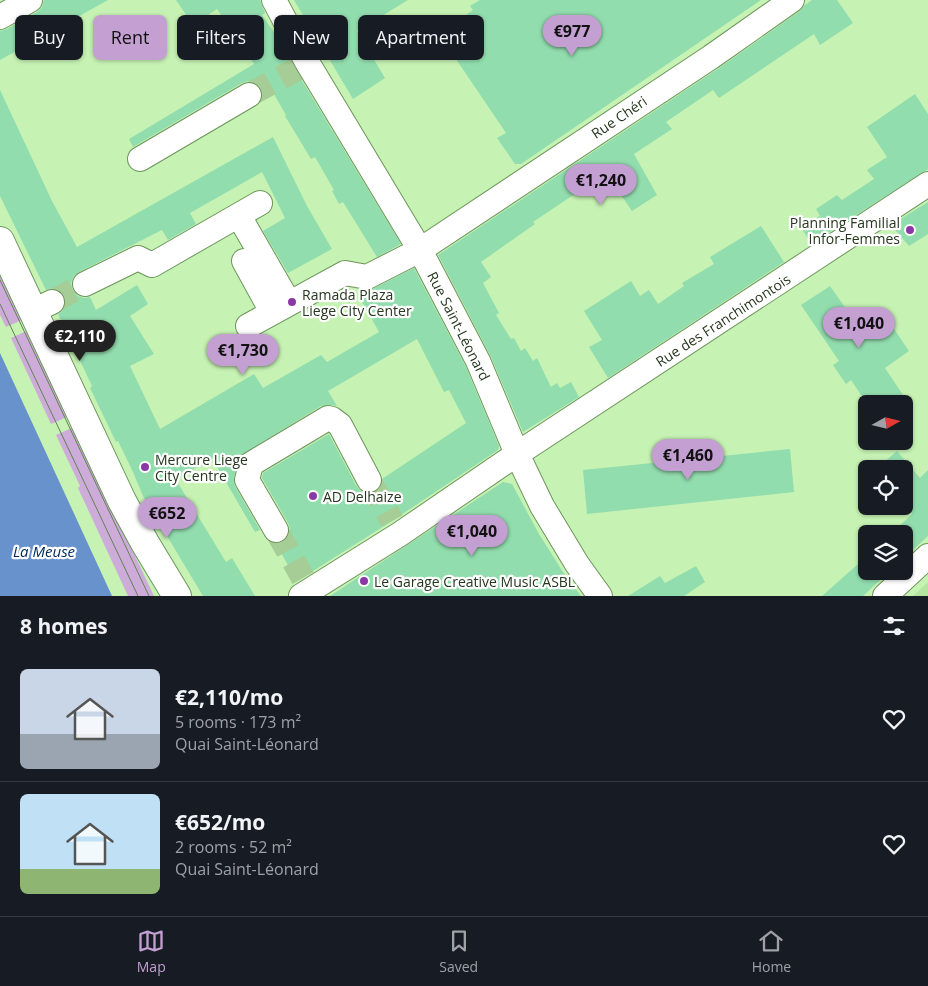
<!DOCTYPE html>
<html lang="en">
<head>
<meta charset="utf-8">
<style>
	:root { --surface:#171b24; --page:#20242c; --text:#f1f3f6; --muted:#9ea1a6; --line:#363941; --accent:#c39fd2 }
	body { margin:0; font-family:"Open Sans",sans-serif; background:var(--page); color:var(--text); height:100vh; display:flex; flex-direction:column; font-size:19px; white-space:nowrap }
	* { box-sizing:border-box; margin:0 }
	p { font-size:16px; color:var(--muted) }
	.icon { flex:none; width:28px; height:28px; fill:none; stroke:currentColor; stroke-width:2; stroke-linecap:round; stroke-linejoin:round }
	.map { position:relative; height:596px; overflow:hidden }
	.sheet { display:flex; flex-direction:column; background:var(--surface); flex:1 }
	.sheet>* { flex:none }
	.guide { position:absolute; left:15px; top:15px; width:500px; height:45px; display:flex; gap:10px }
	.needle { width:32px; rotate:82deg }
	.buttons { position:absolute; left:858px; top:395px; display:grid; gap:10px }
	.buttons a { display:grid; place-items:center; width:55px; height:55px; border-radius:8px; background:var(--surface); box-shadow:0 1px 4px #0004; font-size:25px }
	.price { position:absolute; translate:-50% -42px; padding:0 11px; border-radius:18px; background:var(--accent); color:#111; font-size:16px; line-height:32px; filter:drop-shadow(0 1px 2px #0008) }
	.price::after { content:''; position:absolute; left:50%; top:30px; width:15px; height:11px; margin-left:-8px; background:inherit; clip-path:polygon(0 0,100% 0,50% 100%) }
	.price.active { background:#222; color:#fff }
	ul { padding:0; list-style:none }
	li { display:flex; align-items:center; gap:15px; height:125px; padding:0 20px }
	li+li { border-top:1px solid var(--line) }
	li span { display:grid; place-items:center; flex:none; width:140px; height:100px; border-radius:8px; color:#555 }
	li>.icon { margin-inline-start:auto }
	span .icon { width:60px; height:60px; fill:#fffc; stroke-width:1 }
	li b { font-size:21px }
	h2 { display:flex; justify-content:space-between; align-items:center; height:60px; padding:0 20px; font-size:21px }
	.pill { padding:0 18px; border-radius:8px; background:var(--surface); box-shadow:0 1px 4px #0004; font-size:18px; line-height:45px }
	.pill.active { background:var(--accent); color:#111 }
	.menu { display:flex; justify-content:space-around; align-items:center; height:70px; border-top:1px solid var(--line); background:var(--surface); font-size:14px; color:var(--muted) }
	.menu a { display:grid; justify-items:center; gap:2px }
	.menu .active { color:var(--accent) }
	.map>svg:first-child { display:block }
	.built { fill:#b6e5a2 }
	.green { fill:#cdacda }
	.water { fill:#6792cc }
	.building { fill:#92ddae }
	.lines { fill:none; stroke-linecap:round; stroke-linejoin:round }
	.minor-tunnel { stroke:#a6cd95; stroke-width:24; stroke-dasharray:24 12; stroke-linecap:butt }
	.minor-casing { stroke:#6d955b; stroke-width:26 }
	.major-casing { stroke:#6d955b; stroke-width:30 }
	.minor { stroke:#fff; stroke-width:24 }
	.major { stroke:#fff; stroke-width:28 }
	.tram { stroke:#647f58; stroke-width:1 }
	.poi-dot { fill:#8a38a6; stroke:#fff; stroke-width:2 }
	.labels { text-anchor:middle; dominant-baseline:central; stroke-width:4.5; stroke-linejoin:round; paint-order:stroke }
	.street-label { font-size:14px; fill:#26371e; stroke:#fff }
	.poi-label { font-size:14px; fill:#26371e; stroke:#fff; text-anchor:start }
	.water-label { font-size:15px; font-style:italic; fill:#022e62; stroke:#fff }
</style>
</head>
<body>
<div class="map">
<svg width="928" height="596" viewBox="0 0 928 596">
	<rect width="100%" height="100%" fill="#c6f2b3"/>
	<path class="built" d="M 928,582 L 928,596 L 913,596 Z"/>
	<path class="green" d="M 0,269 L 24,319 L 6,327 L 0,315 Z
		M 29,330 L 69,416 L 51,424 L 11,338 Z
		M 74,427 L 154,596 L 128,596 L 78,488 L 80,486 L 56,435 Z"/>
	<path class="water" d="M 0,353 L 112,596 L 0,596 Z"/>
	<path class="building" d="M 44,0 L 108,0 L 0,60 L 0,31 L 7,29 L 37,12 L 42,7 Z
		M 176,0 L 260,0 L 265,13 L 262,15 L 282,44 L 295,69 L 401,244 L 377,257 L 343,202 L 339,204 L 332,191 L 334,190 L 315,157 L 311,159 L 285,116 L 286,115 L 271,89 L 262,93 L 261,88 L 255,83 L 248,81 L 242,83 L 133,147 L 129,139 L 254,64 L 217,9 L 193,25 Z
		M 294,0 L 408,0 L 357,31 L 385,78 L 353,99 Z
		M 480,0 L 761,0 L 521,164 L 515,164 L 497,138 L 506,133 L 439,34 L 473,10 L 470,6 Z
		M 812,0 L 837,0 L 853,23 L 820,45 L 814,34 L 719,98 L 713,90 L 666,122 L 672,129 L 634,154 L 657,195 L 632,211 L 606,173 L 533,222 L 535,224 L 481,262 L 491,277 L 483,283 L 499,313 L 496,315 L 511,339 L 514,338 L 521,351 L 525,348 L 533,361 L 537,358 L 551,387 L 557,383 L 560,388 L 571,382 L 579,397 L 523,432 L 490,355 L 438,255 L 719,68 L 800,11 L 805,5 Z
		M 0,90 L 52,201 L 77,247 L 273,137 L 307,206 L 332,249 L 288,273 L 263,231 L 285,218 L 262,172 L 190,213 L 196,224 L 168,240 L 162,230 L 79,272 L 74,276 L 71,283 L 73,290 L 78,296 L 84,298 L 90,297 L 96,310 L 137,285 L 148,304 L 130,316 L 154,354 L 130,366 L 160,429 L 254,374 L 263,388 L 321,355 L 327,362 L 379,332 L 359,296 L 414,268 L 466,367 L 499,446 L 498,450 L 392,521 L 297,581 L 276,544 L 282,542 L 288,537 L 290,529 L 288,523 L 262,478 L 263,473 L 329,434 L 357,487 L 362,492 L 368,494 L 375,492 L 381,487 L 382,479 L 466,423 L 449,390 L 444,392 L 417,339 L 328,391 L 337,406 L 331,405 L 321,406 L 240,456 L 234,477 L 235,486 L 260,530 L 255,532 L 212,458 L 176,480 L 226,562 L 232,558 L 255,596 L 203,596 L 143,496 L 133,472 L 118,441 L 116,442 L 90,388 L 92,386 L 58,314 L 63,310 L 66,304 L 64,296 L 60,291 L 54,288 L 46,290 L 0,196 Z
		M 915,94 L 928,114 L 928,169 L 811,244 L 801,227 L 820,216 L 816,209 L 837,195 L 842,200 L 874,179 L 867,170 L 887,157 L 867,127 Z
		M 928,202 L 928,234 L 909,246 L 891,225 Z
		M 761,226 L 784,262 L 608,378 L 589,347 L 602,340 L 584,311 L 631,281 L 640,296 L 649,290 L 658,304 L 684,286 L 682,283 L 714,264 L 710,257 Z
		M 830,286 L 863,333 L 886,317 L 909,351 L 885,368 L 909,404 L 867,404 L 851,380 L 846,384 L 833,365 L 839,361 L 801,305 Z
		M 790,449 L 794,492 L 587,514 L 583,470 Z
		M 897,451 L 920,478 L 928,470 L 928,536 L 904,558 L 904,534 L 891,534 L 912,514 L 904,504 L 904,469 L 876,469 Z
		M 503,482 L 512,484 L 539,534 L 563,572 L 581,596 L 330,596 Z
		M 866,557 L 866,571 L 890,571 L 863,596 L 822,596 Z
		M 696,566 L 705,582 L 684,596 L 628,596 L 660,576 L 665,583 Z"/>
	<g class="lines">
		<path class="minor-tunnel" d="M 249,95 L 297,69
			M 52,302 L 85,284
			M 369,480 L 392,521
			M 276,530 L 303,578"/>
		<defs>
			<path id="minor" d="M 274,0 L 307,62 L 420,250 L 478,361 L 517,454 L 542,506 L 577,564 L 600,596
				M 0,17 L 30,0
				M 140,159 L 249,95
				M 239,216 L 289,303
				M 244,261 L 272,312
				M 85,284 L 138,258 L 152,265 L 260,203
				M 33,311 L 52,302
				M 248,326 L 345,273 L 367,277 L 420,250 L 711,57 L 792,0
				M 276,530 L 247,480 L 251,464 L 328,418 L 332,419 L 340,425 L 369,480
				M 301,596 L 400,534 L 517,454 L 928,184
				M 885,596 L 928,556"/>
			<path id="major" d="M 0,241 L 122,501 L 145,543 L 177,596"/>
		</defs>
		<use href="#minor" class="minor-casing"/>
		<use href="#major" class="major-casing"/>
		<use href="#minor" class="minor"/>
		<use href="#major" class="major"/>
		<path class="tram" d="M 0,280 L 149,596
			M 0,304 L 138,596"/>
	</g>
	<g class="poi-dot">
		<circle cx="910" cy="230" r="5"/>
		<circle cx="292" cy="302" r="5"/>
		<circle cx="145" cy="467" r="5"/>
		<circle cx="313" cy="496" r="5"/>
		<circle cx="364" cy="581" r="5"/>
	</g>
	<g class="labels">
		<g class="street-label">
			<text transform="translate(619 117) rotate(-34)">Rue Chéri</text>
			<text transform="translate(723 320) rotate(-33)">Rue des Franchimontois</text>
			<text transform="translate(459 326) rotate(63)">Rue Saint-Léonard</text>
		</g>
		<g class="poi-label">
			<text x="900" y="222" text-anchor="end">Planning Familial<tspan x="900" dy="16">Infor-Femmes</tspan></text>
			<text x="302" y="294">Ramada Plaza<tspan x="302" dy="16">Liege City Center</tspan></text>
			<text x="155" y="459">Mercure Liege<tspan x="155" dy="16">City Centre</tspan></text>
			<text x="323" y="496">AD Delhaize</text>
			<text x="374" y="581">Le Garage Creative Music ASBL</text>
		</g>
		<g class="water-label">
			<text x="44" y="551">La Meuse</text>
		</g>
	</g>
</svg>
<div class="buttons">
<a><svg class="needle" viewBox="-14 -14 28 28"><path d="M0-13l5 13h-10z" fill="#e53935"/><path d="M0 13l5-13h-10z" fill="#9ea1a6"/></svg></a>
<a><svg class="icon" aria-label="locate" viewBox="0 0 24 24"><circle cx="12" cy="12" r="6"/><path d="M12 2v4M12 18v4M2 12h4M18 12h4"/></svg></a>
<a><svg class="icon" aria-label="layers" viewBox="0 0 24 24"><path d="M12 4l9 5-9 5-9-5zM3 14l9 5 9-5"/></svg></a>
</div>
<b class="price" style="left:572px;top:57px">€977</b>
<b class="price" style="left:601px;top:206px">€1,240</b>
<b class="price" style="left:859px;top:349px">€1,040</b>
<b class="price active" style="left:80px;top:362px">€2,110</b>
<b class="price" style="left:243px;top:376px">€1,730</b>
<b class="price" style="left:688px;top:481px">€1,460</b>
<b class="price" style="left:167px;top:539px">€652</b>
<b class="price" style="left:472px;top:557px">€1,040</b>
<div class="guide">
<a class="pill">Buy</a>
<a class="pill active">Rent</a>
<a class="pill">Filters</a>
<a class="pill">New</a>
<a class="pill">Apartment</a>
</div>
</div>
<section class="sheet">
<h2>8 homes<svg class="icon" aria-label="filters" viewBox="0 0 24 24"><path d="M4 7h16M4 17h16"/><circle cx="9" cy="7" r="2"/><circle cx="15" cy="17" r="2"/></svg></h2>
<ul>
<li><span style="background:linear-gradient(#c9d6e8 65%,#9aa5b1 0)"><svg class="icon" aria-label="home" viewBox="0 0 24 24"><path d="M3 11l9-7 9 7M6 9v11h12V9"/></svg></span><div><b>€2,110/mo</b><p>5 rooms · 173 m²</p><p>Quai Saint-Léonard</p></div><svg class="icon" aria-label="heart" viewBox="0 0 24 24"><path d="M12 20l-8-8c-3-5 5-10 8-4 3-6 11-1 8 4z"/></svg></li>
<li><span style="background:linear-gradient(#bfe0f5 75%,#8fb573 0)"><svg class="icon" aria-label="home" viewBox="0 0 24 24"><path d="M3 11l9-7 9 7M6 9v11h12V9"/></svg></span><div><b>€652/mo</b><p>2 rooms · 52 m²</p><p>Quai Saint-Léonard</p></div><svg class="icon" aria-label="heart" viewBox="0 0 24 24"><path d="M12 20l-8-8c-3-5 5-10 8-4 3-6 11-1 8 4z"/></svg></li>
</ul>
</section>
<nav class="menu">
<a class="active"><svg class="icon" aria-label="map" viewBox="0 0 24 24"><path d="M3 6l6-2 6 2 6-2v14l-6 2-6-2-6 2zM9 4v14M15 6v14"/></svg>Map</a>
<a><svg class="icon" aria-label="saved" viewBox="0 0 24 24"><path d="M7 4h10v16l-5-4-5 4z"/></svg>Saved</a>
<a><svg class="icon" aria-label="home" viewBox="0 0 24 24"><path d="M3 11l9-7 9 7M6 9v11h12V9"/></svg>Home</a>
</nav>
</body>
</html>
